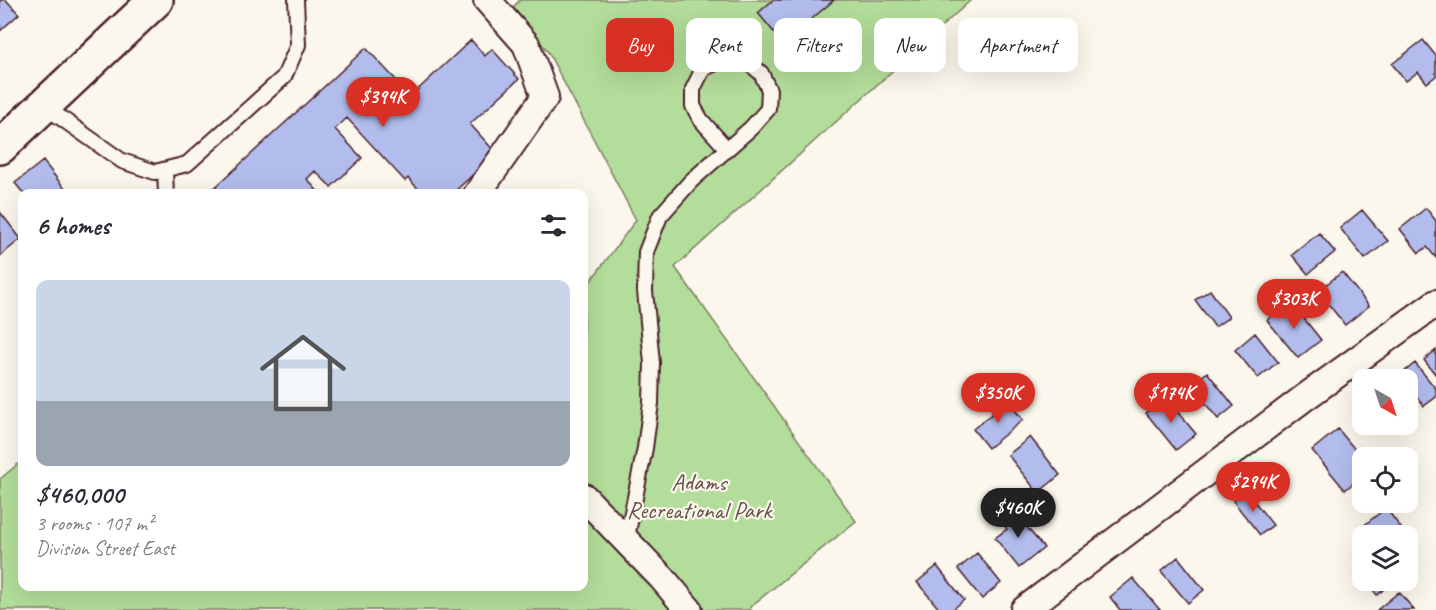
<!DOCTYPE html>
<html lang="en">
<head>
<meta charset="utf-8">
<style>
	:root { --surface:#fff; --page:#f7f7f7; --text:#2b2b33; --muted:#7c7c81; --line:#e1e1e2; --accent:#d93025 }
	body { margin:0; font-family:Caveat,sans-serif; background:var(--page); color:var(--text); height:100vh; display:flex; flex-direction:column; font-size:22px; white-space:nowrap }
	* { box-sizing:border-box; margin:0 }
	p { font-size:20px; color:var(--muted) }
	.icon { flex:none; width:33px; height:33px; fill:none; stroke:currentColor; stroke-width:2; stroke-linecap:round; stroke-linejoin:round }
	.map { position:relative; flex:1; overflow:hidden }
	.panel { position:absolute; left:18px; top:189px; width:570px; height:402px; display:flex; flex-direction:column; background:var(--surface); border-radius:12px; box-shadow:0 6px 24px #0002 }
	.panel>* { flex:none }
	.guide { position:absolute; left:606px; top:18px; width:570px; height:54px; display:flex; gap:12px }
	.needle { width:39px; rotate:141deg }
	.buttons { position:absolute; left:1352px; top:369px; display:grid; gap:12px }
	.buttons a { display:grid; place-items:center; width:66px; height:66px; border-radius:12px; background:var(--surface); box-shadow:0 6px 24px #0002; font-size:30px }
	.price { position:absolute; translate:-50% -51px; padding:0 14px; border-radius:21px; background:var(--accent); color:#fff; font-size:20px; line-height:39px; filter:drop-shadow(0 2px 3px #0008) }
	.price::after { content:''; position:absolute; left:50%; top:36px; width:18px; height:14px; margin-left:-9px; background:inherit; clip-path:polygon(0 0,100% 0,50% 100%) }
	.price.active { background:#222; color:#fff }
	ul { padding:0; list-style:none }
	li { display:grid; align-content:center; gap:12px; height:318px; padding:0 18px }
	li+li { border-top:2px solid var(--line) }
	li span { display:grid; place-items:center; height:186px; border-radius:12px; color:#555 }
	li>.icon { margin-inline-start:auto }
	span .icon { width:108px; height:108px; fill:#fffc; stroke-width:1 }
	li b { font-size:26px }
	h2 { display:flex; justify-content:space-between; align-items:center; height:72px; padding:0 18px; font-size:26px }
	.chip { padding:0 21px; border-radius:12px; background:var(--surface); box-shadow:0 6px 24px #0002; font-size:21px; line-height:54px }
	.chip.active { background:var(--accent); color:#fff }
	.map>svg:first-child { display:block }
	.green { fill:#b3dd9a; stroke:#7e7e62; stroke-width:1.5 }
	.building { fill:#b2bded; stroke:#4a1f2b; stroke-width:1.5 }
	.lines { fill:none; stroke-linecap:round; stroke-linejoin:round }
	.lane-casing { stroke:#4a1f2b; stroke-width:18 }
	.street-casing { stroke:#4a1f2b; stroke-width:30 }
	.secondary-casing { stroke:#4a1f2b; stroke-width:38 }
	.lane { stroke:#fbf7ec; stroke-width:14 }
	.street { stroke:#fbf7ec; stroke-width:26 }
	.secondary { stroke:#fbf7ec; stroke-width:33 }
	.labels { text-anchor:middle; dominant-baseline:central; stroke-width:4.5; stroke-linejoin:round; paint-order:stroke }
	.park-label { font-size:24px; fill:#644e47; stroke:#fbf7ec }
</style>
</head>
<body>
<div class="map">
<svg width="1436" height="610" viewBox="0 0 1436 610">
	<rect width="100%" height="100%" fill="#fbf7ec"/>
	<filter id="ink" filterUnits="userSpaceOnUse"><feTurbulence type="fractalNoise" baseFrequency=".0167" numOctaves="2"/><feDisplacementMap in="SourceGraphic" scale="12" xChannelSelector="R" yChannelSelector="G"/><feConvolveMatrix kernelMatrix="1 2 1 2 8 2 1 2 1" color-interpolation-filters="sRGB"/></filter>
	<g filter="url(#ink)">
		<path class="green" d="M 520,0 L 971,0 L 675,267 L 856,521 L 750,607 L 751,610 L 0,610 L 0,479 L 18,464 L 22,469 L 22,586 L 584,586 L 584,290 L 636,220 L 548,52 L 513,7 Z"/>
		<path class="building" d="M 0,0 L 6,0 L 19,14 L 0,31 Z
			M 773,0 L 834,0 L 796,32 L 791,27 L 778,37 L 758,13 Z
			M 471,40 L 485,56 L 492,49 L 519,79 L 470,124 L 496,153 L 452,194 L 423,194 L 408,178 L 405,181 L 347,118 L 335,129 L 362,158 L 331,187 L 315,171 L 307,179 L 320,194 L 208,194 L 366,48 L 411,96 Z
			M 1423,40 L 1436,56 L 1436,76 L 1427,83 L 1418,72 L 1406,81 L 1392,64 Z
			M 43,161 L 69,194 L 24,194 L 15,183 Z
			M 1426,208 L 1436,221 L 1436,258 L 1427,247 L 1419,253 L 1400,229 Z
			M 1362,210 L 1388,241 L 1365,259 L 1340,228 Z
			M 0,212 L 21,239 L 0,256 Z
			M 1319,233 L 1335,252 L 1308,274 L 1292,255 Z
			M 1342,272 L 1369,306 L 1345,325 L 1318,291 Z
			M 1210,290 L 1229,317 L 1215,327 L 1195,300 Z
			M 1290,301 L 1321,340 L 1298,358 L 1267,320 Z
			M 1255,333 L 1278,362 L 1258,378 L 1235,350 Z
			M 1436,350 L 1436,375 L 1424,360 Z
			M 1415,363 L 1436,389 L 1436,397 L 1424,406 L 1407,386 L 1407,380 L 1402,380 L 1399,376 Z
			M 1207,372 L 1234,406 L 1218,419 L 1191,386 Z
			M 1165,397 L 1196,434 L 1176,450 L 1146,413 Z
			M 1008,401 L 1023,420 L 988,448 L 973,429 Z
			M 1338,429 L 1362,458 L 1362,476 L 1345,490 L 1312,450 Z
			M 1030,437 L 1060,475 L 1038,493 L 1008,455 Z
			M 1246,491 L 1273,525 L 1260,535 L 1233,501 Z
			M 1010,507 L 1044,548 L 1019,568 L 995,538 L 1007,529 L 998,516 Z
			M 1386,508 L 1410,540 L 1407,542 L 1407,536 L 1362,536 L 1362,538 L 1357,531 Z
			M 977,553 L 1001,583 L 982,599 L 958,569 Z
			M 1178,557 L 1204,590 L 1188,603 L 1161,571 Z
			M 937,566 L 964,600 L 952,610 L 940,610 L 917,582 Z
			M 1133,578 L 1160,610 L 1120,610 L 1110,597 Z
			M 1365,580 L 1395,580 L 1377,595 Z
			M 1399,592 L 1414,610 L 1377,610 Z"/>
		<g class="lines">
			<defs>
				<path id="lane" d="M 44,106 L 122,161 L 155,172 L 187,164 L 284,77 L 298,45 L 296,0
					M 165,170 L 166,194
					M 626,542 L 645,448 L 651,403 L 652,363 L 645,291 L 646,252 L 660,216 L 691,181 L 751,128 L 768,109 L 769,90 L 761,73 L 744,59 L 726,58 L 703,69 L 693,89 L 693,106 L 701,120 L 727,149"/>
				<path id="street" d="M 477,194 L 545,97 L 526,44 L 487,0
					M 584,497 L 662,578 L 689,610
					M 1024,610 L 1304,398 L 1436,303"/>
				<path id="secondary" d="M 0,147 L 156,0"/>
			</defs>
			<use href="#lane" class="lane-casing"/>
			<use href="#street" class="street-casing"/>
			<use href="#secondary" class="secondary-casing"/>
			<use href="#lane" class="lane"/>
			<use href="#street" class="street"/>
			<use href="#secondary" class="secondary"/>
		</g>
	</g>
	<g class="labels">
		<g class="park-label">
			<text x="699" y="482">Adams<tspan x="699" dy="28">Recreational Park</tspan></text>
		</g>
	</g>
</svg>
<div class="buttons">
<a><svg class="needle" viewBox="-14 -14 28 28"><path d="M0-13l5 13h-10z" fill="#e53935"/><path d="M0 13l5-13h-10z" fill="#7c7c81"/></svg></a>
<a><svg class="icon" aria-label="locate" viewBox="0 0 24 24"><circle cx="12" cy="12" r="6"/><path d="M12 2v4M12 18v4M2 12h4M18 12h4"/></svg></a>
<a><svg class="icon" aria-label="layers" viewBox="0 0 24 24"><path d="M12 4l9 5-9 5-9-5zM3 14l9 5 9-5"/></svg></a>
</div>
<b class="price" style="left:383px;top:128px">$394K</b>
<b class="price" style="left:1294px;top:330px">$303K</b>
<b class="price" style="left:998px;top:424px">$350K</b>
<b class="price" style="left:1171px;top:424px">$174K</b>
<b class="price" style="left:1253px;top:513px">$294K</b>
<b class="price active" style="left:1018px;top:539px">$460K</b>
<div class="guide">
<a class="chip active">Buy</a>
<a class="chip">Rent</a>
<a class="chip">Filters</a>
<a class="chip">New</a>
<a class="chip">Apartment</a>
</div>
<section class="panel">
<h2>6 homes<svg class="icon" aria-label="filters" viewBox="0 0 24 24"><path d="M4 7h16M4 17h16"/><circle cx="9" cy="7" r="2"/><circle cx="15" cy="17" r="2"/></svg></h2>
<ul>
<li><span style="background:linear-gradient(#c9d6e8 65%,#9aa5b1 0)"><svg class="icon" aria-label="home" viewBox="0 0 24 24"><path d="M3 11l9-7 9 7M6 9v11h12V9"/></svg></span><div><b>$460,000</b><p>3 rooms · 107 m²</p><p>Division Street East</p></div></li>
</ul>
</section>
</div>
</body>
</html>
